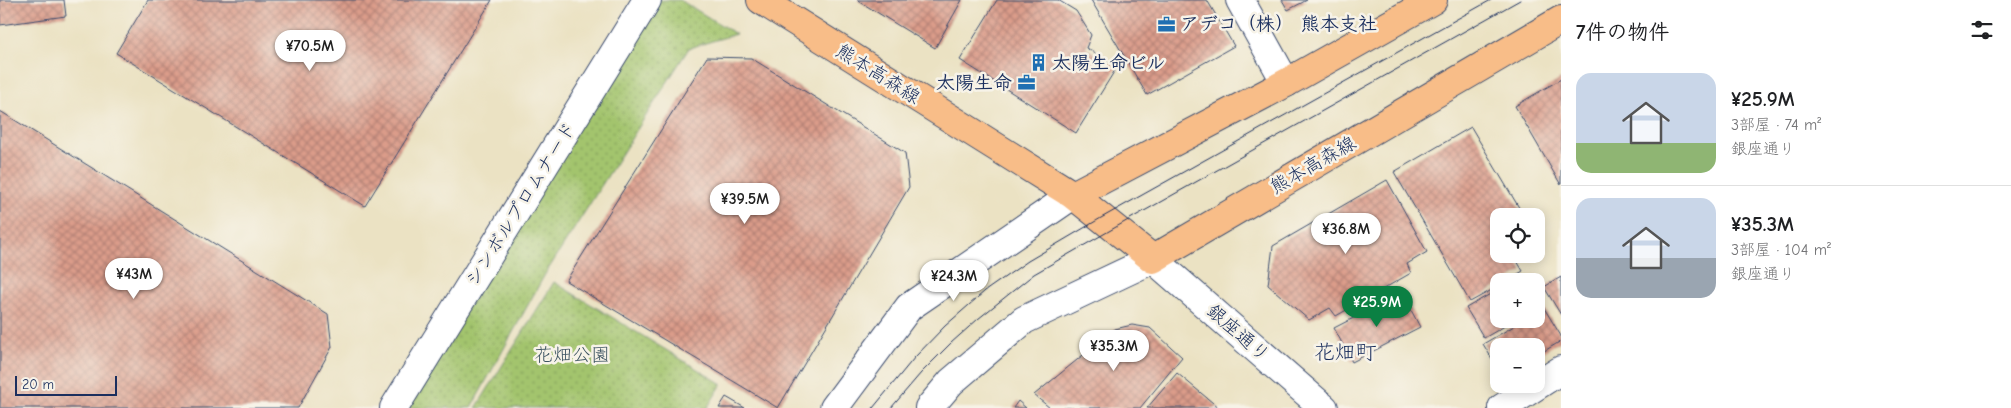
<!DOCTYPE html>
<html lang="ja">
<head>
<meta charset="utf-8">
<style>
	:root { --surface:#fff; --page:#f2f2f2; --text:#202124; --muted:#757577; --line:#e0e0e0; --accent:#0b8043 }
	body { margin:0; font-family:"Comic Neue","Klee One",sans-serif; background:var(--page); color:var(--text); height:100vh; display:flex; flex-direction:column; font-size:19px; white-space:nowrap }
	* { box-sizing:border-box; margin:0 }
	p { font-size:16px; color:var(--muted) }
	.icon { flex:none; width:28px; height:28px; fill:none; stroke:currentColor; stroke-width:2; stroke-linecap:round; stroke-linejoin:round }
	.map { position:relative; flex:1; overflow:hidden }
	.side { display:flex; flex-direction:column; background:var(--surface); width:450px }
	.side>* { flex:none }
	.controls { position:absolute; left:1490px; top:208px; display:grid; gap:10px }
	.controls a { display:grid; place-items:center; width:55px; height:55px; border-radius:10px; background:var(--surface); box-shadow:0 2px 12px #0003; font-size:25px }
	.scale { position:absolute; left:15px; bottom:12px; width:102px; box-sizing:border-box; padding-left:5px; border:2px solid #1b2f5e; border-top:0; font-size:14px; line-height:18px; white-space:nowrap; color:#1b2f5e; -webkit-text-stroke:4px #f7f3e8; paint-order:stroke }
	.price { position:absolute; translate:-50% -42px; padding:0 11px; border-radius:18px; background:#fff; color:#222; font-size:16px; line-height:32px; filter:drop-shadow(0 1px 2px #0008) }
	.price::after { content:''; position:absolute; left:50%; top:30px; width:15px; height:11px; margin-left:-8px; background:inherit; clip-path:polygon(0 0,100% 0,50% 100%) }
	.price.on { background:var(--accent); color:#fff }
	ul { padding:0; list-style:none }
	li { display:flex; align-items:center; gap:15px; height:125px; padding:0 15px }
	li+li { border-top:1px solid var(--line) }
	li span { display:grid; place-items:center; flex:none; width:140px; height:100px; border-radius:15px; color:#555 }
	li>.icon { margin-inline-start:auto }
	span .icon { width:60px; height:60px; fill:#fffc; stroke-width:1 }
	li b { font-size:21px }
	h2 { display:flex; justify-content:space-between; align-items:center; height:60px; padding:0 15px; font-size:21px }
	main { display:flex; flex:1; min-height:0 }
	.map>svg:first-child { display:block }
	.park { fill:url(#park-dots); stroke:#5f7a66 }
	.building { fill:url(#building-cross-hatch) }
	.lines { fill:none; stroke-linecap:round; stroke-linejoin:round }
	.pedestrian-casing { stroke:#3a4a6d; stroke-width:30 }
	.minor-casing { stroke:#3a4a6d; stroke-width:30 }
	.tertiary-casing { stroke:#3a4a6d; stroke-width:30 }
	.primary-casing { stroke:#3a4a6d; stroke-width:30 }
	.pedestrian { stroke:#fff; stroke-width:28 }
	.minor { stroke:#fff; stroke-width:28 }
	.tertiary { stroke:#fff; stroke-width:28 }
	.primary { stroke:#f8bd88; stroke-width:28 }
	.tram { stroke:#1b2f5e; stroke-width:1 }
	.labels { text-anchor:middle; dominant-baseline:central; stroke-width:5; stroke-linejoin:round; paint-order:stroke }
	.poi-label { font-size:19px; font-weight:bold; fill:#1b2f5e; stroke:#f7f3e8; text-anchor:start }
	.street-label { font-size:19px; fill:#1b2f5e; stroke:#f7f3e8 }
	.park-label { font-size:19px; fill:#3d5462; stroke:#f7f3e8 }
	.quarter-label { font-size:21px; fill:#1b2f5e; stroke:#f7f3e8 }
</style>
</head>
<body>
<main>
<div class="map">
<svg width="1561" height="408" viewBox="0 0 1561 408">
	<defs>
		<pattern id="park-dots" width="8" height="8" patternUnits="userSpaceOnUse" patternTransform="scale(1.25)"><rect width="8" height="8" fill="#a3c46d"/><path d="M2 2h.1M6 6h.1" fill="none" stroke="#84a05d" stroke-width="1.8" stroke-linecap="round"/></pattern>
		<pattern id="building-cross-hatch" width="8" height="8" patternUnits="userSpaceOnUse" patternTransform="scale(1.25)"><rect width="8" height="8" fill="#db9c8a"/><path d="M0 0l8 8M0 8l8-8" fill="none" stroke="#b18074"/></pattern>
	</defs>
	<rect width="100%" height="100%" fill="#f7f3e8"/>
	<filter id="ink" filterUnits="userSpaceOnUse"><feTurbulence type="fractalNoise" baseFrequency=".02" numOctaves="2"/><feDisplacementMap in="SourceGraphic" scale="10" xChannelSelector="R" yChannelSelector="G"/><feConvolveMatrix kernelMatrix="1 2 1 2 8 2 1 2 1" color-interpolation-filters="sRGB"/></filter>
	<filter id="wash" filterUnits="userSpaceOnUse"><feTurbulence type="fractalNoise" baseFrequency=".0096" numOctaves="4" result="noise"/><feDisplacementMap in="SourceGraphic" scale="20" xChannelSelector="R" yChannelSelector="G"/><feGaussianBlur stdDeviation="1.12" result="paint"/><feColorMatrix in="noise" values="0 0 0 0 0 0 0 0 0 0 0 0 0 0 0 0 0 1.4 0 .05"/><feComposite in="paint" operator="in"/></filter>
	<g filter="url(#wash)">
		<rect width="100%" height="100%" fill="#ebe2c3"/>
		<path class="park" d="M 647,0 L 680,0 L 736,34 L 689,48 L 544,276 L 471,408 L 394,408 Z
			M 554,282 L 722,384 L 707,408 L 476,408 Z"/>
		<g id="blocks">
			<path class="building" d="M 0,0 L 64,0 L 66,16 L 0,25 Z
				M 148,0 L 492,0 L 365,206 L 116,53 Z
				M 857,0 L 962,0 L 935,48 Z
				M 997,0 L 1058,0 L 1076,11 L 1091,35 L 1086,48 L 1117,67 L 1076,133 L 960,60 Z
				M 1091,0 L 1207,0 L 1234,46 L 1147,95 Z
				M 1282,0 L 1307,0 L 1288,10 Z
				M 707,57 L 751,58 L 905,153 L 909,187 L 778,408 L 566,281 Z
				M 1561,79 L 1561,185 L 1515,106 Z
				M 0,111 L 328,314 L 332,347 L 298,408 L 0,408 Z
				M 1471,127 L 1524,216 L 1499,216 L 1499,254 L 1518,254 L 1514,256 L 1523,271 L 1506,281 L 1499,281 L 1499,286 L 1470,302 L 1394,172 Z
				M 1387,180 L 1427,252 L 1407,264 L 1411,273 L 1336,316 L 1330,308 L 1309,320 L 1268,285 L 1273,246 Z
				M 1561,277 L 1561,315 L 1544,287 Z
				M 1499,289 L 1499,319 L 1517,319 L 1484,338 L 1466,308 Z
				M 1402,293 L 1420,327 L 1352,362 L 1334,328 Z
				M 1544,308 L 1561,336 L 1561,341 L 1536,356 L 1536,346 L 1499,346 L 1499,370 L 1483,344 L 1526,319 L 1536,319 L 1536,312 Z
				M 1132,325 L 1150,328 L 1182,357 L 1140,408 L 1050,408 L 1034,395 L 1115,329 Z
				M 1177,373 L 1219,408 L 1147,408 Z
				M 726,397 L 745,408 L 719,408 Z
				M 1018,401 L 1026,408 L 1013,408 Z"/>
		</g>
	</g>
	<g filter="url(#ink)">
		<use href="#blocks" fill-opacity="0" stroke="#3a4a6d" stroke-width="1"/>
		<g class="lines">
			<defs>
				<path id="pedestrian" d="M 394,408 L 647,0"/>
				<path id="minor" d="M 1240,0 L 1286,83
					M 1502,408 L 1561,370"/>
				<path id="tertiary" d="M 834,408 L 909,307 L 1073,195
					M 929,408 L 951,382 L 1024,320 L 1153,259 L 1324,408"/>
				<path id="primary" d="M 761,0 L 1073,195 L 1153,259 L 1561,20
					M 1073,195 L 1286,83 L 1433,0"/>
			</defs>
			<use href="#pedestrian" class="pedestrian-casing"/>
			<use href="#minor" class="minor-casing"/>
			<use href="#tertiary" class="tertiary-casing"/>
			<use href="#primary" class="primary-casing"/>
			<use href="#pedestrian" class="pedestrian"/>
			<use href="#minor" class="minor"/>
			<use href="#tertiary" class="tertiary"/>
			<use href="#primary" class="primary"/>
			<path class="tram" d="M 873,408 L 915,357 L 945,326 L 985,291 L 1028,261 L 1101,218 L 1491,0
				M 891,408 L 921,373 L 951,343 L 978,319 L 1034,274 L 1130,219 L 1520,0"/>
		</g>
	</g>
	<defs>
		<symbol id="office-bare" viewBox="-9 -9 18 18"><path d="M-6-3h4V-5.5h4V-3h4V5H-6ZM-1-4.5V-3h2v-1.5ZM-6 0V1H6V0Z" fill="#1f6fb2" stroke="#f7f3e8" stroke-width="2.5" paint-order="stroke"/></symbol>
		<symbol id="building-bare" viewBox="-9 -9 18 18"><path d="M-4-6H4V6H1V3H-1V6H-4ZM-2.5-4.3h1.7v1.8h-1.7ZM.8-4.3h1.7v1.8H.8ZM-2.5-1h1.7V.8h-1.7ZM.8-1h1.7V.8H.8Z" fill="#1f6fb2" stroke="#f7f3e8" stroke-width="2.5" paint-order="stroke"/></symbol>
	</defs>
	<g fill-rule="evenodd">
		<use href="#office-bare" x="1154" y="12" width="25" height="25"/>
		<use href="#building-bare" x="1026" y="50" width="25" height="25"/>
		<use href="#office-bare" x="1014" y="70" width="25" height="25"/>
	</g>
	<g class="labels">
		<g class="poi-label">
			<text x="1180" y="24">アデコ（株） 熊本支社</text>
			<text x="1052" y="63">太陽生命ビル</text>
			<text x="1012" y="83" text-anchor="end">太陽生命</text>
		</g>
		<g class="street-label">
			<text transform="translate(878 74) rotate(32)">熊本高森線</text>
			<text transform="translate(1313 165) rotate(-30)">熊本高森線</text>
			<text transform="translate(521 204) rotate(-58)">シンボルプロムナード</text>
			<text transform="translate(1238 333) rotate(41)">銀座通り</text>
		</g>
		<g class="park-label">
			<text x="572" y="355">花畑公園</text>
		</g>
		<g class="quarter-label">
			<text x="1345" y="352">花畑町</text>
		</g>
	</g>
</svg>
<div class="controls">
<a><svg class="icon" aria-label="locate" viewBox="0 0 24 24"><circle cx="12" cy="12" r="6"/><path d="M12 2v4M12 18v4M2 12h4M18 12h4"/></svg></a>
<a>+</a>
<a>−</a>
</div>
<div class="scale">20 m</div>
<b class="price" style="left:310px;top:72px">¥70.5M</b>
<b class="price" style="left:745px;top:225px">¥39.5M</b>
<b class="price" style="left:1346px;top:255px">¥36.8M</b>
<b class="price" style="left:134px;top:300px">¥43M</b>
<b class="price" style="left:954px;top:302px">¥24.3M</b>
<b class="price on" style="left:1377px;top:328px">¥25.9M</b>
<b class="price" style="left:1114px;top:372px">¥35.3M</b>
</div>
<section class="side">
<h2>7件の物件<svg class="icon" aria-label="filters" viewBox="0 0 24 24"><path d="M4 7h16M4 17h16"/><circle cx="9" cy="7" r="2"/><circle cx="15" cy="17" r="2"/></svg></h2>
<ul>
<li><span style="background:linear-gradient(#c9d6e8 70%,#8fb573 0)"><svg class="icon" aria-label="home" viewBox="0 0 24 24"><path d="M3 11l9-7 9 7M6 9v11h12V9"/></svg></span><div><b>¥25.9M</b><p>3部屋 · 74 m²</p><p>銀座通り</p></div></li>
<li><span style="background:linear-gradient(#c9d6e8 60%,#9aa5b1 0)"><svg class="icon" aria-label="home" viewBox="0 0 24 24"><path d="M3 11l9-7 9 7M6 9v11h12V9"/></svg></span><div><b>¥35.3M</b><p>3部屋 · 104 m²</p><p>銀座通り</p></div></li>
</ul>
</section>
</main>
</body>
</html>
